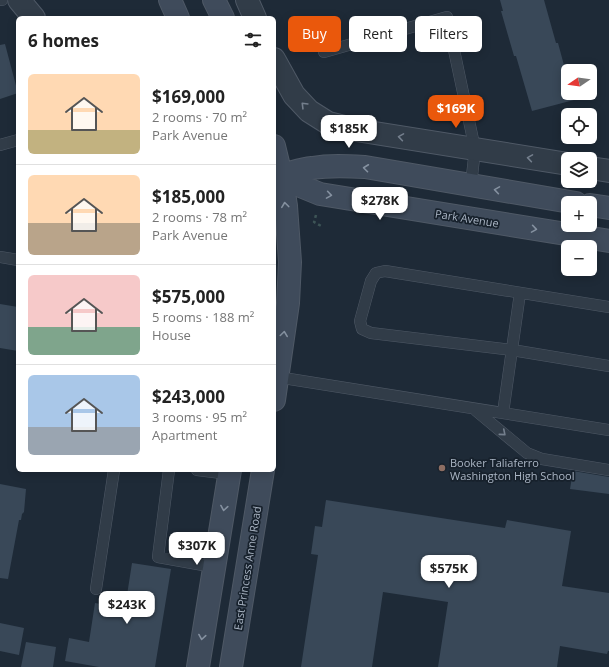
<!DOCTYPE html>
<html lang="en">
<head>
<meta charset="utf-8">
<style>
	:root { --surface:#fff; --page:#f2f2f2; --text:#222; --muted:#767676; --line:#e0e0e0; --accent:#ea580c }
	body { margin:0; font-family:"Open Sans",sans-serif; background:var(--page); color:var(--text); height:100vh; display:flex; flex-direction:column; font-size:15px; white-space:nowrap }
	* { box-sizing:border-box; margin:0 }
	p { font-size:13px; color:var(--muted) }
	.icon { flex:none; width:22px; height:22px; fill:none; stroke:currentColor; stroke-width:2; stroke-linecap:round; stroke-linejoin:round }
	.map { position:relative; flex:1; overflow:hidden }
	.drawer { position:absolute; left:16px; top:16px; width:260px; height:456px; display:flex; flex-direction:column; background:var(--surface); border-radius:6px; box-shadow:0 2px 10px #0003 }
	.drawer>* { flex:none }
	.banner { position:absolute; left:288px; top:16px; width:261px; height:36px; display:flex; gap:8px }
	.needle { width:26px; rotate:257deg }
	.fabs { position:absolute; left:561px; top:64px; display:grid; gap:8px }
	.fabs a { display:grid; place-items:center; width:36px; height:36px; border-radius:6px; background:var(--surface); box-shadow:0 2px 10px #0003; font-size:20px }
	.price { position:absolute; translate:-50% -34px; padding:0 9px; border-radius:8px; background:#fff; color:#222; font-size:13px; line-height:26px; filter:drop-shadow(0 1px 2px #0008) }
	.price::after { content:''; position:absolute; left:50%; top:24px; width:12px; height:9px; margin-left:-6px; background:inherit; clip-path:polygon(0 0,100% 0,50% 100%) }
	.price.current { background:var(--accent); color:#fff }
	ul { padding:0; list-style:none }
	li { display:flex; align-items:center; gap:12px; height:100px; padding:0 12px }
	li+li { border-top:1px solid var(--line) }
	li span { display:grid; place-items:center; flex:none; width:112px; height:80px; border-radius:6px; color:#555 }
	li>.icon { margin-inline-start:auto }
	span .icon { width:48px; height:48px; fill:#fffc; stroke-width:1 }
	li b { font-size:17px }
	h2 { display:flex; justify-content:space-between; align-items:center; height:48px; padding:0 12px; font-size:17px }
	.chip { padding:0 14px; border-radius:6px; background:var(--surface); box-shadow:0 2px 10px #0003; font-size:14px; line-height:36px }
	.chip.current { background:var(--accent); color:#fff }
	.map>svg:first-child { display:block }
	.building { fill:#394858 }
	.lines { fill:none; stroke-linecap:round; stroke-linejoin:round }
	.lane-casing { stroke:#4f5966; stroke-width:12 }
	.street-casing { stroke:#4f5966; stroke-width:24 }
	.secondary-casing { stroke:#4f5966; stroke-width:24 }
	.path { stroke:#3d5456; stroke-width:2.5; stroke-dasharray:3 3; stroke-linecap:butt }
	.lane { stroke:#313c48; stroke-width:11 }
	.street { stroke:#313c48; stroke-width:22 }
	.secondary { stroke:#3f4b5b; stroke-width:22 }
	.oneway { stroke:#747f8d }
	.oneway2 { stroke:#8591a0 }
	.education-dot { fill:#8d6e63; stroke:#17212c; stroke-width:1.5 }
	.labels { text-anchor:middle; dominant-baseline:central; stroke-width:3.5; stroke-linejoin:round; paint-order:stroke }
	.street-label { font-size:11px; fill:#abb6c5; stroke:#17212c }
	.poi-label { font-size:11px; fill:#abb6c5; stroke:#17212c; text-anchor:start }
</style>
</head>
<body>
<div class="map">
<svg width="609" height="667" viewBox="0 0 609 667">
	<rect width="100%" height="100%" fill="#1e2a37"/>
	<path class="building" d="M 500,0 L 544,0 L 556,43 L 558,43 L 568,80 L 568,93 L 572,93 L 574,100 L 532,111 L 516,56 L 514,56 L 501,11 L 503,11 Z
		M 5,44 L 18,93 L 0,99 L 0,45 Z
		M 0,304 L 18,307 L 18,351 L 0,348 Z
		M 573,471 L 609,477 L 609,494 L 570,489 Z
		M 0,484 L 26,489 L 24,512 L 22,514 L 21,520 L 19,520 L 8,579 L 0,578 Z
		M 326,500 L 505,528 L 507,520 L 571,531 L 562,586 L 609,593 L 609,651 L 608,651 L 607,654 L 560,646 L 557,667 L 438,667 L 448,602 L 383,592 L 372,667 L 301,667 L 318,555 L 311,554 L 315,526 L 322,527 Z
		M 132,563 L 171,569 L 155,667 L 99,667 L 65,661 L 69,638 L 89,642 L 95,603 L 125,608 Z
		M 0,623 L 24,628 L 19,655 L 0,651 Z
		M 26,642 L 56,647 L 53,667 L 21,667 Z"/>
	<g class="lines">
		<defs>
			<path id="lane" d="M 0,0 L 2,0
				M 324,52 L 447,17 L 475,149 L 471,185
				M 0,145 L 18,140
				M 0,257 L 18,260
				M 609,307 L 385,271 L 376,273 L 371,281 L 360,321 L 362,329 L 371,333 L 512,350 L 609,366
				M 277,377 L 609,430
				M 474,409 L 527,453 L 542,459 L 609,470
				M 503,413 L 520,293
				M 169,470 L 158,557 L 214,567
				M 197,470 L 229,474
				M 96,589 L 114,470"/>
			<path id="street" d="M 19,0 L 34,18
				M 247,0 L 255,18
				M 274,59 L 294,95 L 309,111 L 328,123 L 356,130 L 568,164
				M 590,168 L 609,171"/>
			<path id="secondary" d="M 170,0 L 178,18
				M 214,0 L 223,18
				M 274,146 L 281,175 L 286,206 L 290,262 L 288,303 L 274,400
				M 274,174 L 281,175 L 298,185 L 320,194 L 609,241
				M 281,175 C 291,173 301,169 312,168 C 330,165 347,166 365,167 L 576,203
				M 590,205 L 609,208
				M 198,667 L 230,470
				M 231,667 L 263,470"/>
		</defs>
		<use href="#lane" class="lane-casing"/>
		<use href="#street" class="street-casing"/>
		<use href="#secondary" class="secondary-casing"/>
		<path class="path" d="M 316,215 L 314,222 L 323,227"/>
		<use href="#lane" class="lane"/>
		<use href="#street" class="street"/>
		<use href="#secondary" class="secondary"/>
	</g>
	<defs><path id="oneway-chevron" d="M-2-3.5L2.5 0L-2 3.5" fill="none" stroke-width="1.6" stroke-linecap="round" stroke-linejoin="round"/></defs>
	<g class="oneway">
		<use href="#oneway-chevron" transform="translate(304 105) rotate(-135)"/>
		<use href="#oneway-chevron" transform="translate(401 137) rotate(-171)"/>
		<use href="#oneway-chevron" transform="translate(530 158) rotate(-171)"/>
		<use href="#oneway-chevron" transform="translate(503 433) rotate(40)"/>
	</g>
	<g class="oneway2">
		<use href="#oneway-chevron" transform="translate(366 168) rotate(-173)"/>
		<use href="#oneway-chevron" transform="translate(497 190) rotate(-171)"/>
		<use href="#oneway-chevron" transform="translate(329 195) rotate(9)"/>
		<use href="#oneway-chevron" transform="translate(285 205) rotate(-97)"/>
		<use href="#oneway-chevron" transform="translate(534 229) rotate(9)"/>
		<use href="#oneway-chevron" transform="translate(284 334) rotate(-82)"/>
		<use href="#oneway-chevron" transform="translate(224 508) rotate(99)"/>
		<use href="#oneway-chevron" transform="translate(202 637) rotate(99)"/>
	</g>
	<circle class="education-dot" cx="442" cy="468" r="4"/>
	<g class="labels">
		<g class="street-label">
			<text transform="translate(467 218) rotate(9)">Park Avenue</text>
			<text transform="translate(247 568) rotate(-81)">East Princess Anne Road</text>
		</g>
		<g class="poi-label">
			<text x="450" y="462">Booker Taliaferro<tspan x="450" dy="13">Washington High School</tspan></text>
		</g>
	</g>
</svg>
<div class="fabs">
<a><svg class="needle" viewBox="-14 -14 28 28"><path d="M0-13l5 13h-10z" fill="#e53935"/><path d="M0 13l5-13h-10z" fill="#767676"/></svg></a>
<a><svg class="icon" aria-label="locate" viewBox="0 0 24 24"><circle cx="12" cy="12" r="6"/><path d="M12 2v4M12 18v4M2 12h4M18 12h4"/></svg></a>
<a><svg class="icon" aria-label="layers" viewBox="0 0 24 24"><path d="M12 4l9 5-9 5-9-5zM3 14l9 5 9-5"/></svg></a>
<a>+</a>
<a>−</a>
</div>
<b class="price current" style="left:456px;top:129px">$169K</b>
<b class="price" style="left:349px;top:149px">$185K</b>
<b class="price" style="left:380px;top:221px">$278K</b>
<b class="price" style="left:197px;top:566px">$307K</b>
<b class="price" style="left:449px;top:589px">$575K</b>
<b class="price" style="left:127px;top:625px">$243K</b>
<div class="banner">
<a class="chip current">Buy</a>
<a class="chip">Rent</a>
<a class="chip">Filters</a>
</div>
<section class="drawer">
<h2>6 homes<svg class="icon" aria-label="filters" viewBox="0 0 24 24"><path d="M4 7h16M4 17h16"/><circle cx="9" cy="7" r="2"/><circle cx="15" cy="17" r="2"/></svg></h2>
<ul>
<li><span style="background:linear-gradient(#ffd9b3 70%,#c2b280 0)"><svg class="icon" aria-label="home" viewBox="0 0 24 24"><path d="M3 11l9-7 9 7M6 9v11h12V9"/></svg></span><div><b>$169,000</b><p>2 rooms · 70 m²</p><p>Park Avenue</p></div></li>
<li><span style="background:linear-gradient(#ffd9b3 60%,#b9a48a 0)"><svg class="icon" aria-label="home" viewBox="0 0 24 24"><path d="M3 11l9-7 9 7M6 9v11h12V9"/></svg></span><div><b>$185,000</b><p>2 rooms · 78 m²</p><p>Park Avenue</p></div></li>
<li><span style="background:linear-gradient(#f6c9c9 65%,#7fa58c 0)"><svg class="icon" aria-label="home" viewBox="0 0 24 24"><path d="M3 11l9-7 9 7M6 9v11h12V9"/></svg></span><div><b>$575,000</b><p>5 rooms · 188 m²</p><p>House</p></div></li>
<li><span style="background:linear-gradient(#a9c7e8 65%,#9aa5b1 0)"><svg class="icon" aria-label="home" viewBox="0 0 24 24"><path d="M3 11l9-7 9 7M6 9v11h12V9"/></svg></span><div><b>$243,000</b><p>3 rooms · 95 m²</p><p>Apartment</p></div></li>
</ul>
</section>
</div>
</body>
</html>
